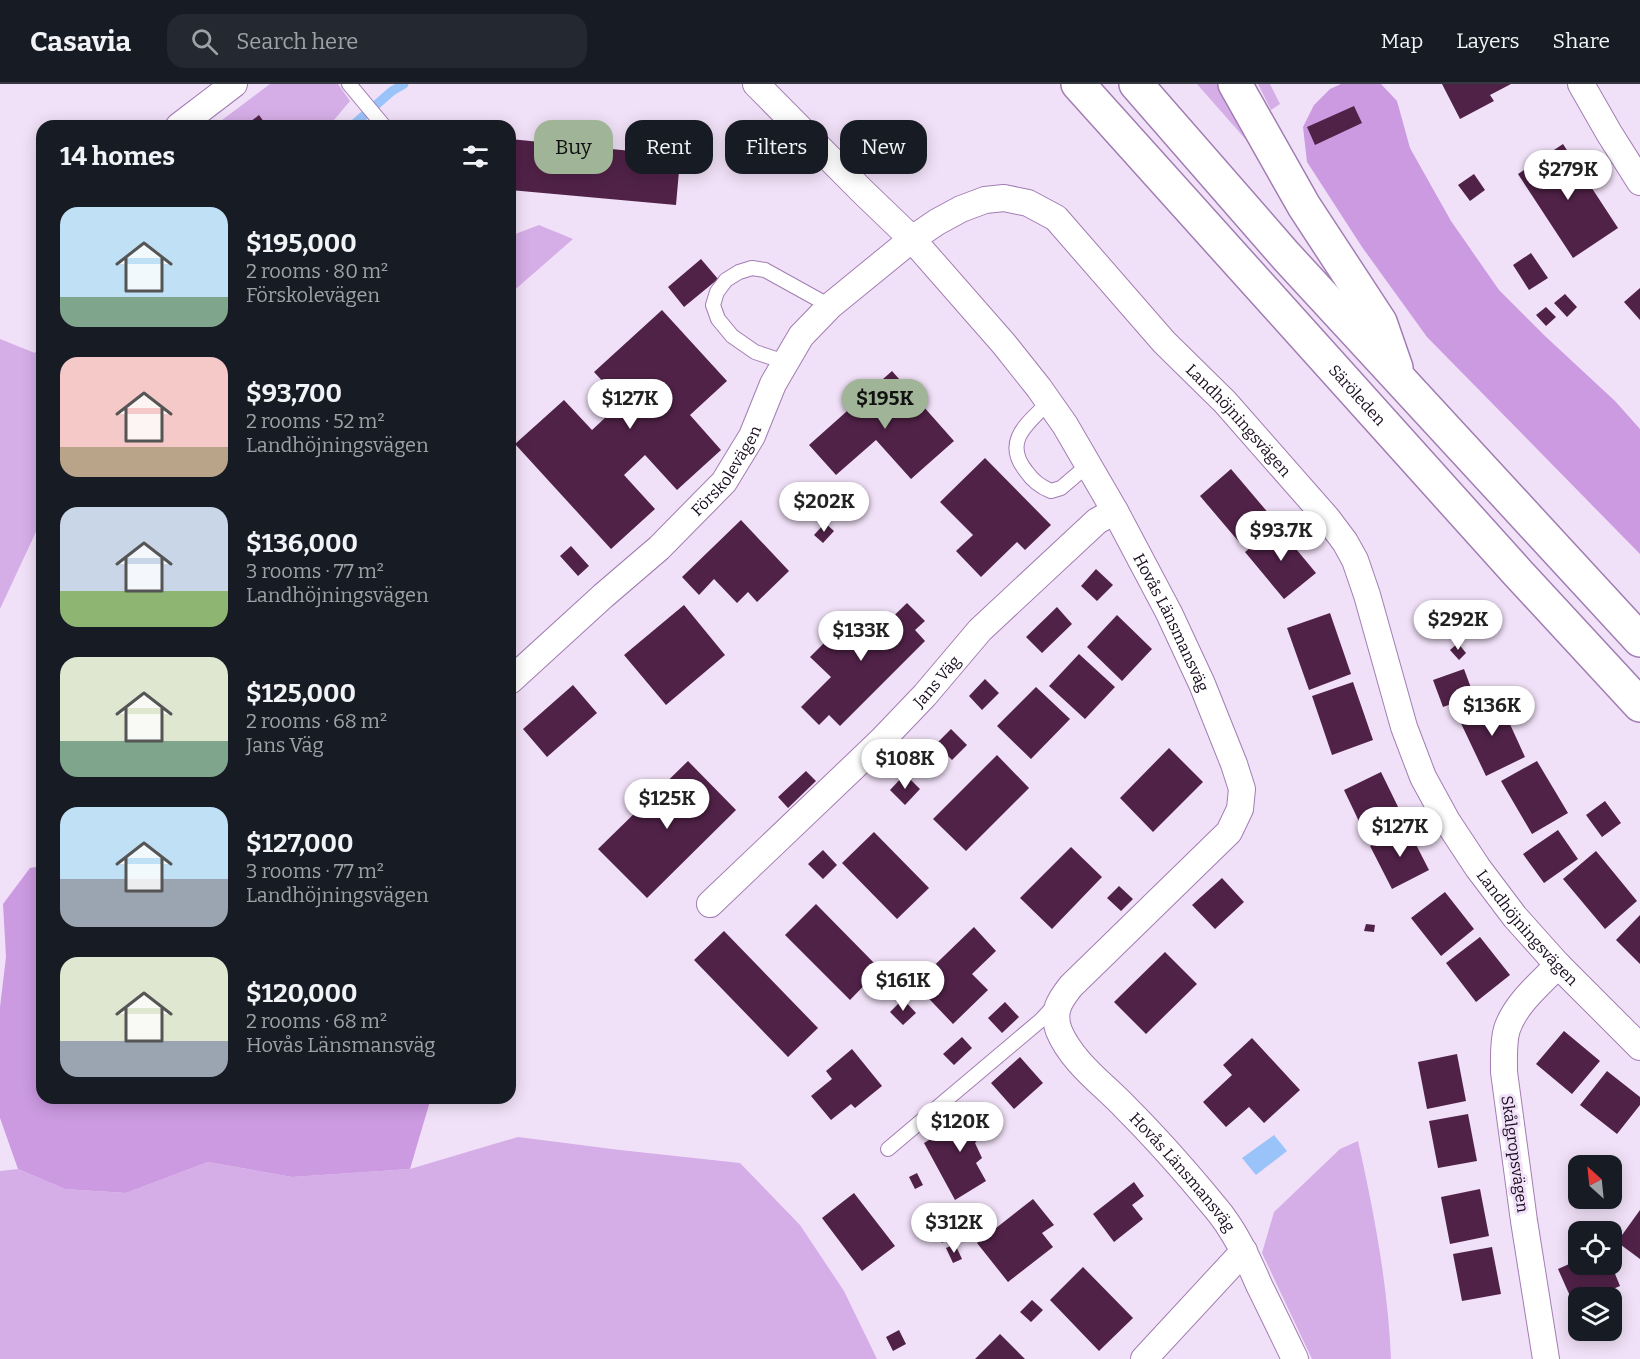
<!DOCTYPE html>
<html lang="en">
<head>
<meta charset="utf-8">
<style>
	:root { --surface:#171b24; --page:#242831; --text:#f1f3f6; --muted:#9ea1a6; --line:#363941; --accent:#a0b497 }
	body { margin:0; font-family:Bitter,serif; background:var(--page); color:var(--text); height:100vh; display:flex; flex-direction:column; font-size:22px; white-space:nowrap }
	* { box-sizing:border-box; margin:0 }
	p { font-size:20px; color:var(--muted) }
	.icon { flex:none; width:33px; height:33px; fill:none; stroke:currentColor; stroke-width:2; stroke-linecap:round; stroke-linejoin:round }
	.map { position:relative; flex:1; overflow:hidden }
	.sheet { position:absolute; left:36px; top:36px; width:480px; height:984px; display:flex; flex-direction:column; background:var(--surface); border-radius:18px; box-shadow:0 3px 15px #0003 }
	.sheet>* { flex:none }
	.banner { position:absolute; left:534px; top:36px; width:570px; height:54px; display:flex; gap:12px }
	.needle { width:39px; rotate:333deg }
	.controls { position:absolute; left:1568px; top:1071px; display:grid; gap:12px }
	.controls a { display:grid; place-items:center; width:54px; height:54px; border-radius:12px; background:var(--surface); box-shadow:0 3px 15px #0003; font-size:30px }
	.price { position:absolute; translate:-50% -51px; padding:0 14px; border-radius:21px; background:#fff; color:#222; font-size:20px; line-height:39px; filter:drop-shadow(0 2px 3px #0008) }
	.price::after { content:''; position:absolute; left:50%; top:36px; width:18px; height:14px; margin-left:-9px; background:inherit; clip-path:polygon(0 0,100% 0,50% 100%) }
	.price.current { background:var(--accent); color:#111 }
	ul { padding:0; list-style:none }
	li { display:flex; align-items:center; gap:18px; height:150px; padding:0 24px }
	li span { display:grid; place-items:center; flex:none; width:168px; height:120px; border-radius:18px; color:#555 }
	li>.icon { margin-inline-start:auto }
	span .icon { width:72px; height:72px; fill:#fffc; stroke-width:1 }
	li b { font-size:26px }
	h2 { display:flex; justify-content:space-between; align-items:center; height:72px; padding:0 24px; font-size:26px }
	.chip { padding:0 21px; border-radius:18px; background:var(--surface); box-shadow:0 3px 15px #0003; font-size:21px; line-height:54px }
	.chip.current { background:var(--accent); color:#111 }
	header { display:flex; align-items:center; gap:36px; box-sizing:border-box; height:84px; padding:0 30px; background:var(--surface); border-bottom:2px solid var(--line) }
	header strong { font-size:28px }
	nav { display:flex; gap:33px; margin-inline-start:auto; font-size:21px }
	.search { width:420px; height:54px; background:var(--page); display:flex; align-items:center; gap:15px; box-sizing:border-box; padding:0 21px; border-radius:18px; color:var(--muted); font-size:22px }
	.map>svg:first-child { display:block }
	.green { fill:#d5aee7 }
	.forest { fill:#cb9ae1 }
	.water { fill:#99c3f9 }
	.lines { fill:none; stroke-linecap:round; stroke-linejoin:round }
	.stream { stroke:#99c3f9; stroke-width:9 }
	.building { fill:#512248 }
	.service-casing { stroke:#a27db3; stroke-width:16 }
	.minor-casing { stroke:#a27db3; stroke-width:28 }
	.primary-casing { stroke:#a27db3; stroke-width:36 }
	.service { stroke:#fff; stroke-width:14 }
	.minor { stroke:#fff; stroke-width:26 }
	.primary { stroke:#fff; stroke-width:33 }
	.labels { text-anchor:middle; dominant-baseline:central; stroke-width:6; stroke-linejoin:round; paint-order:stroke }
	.street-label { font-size:16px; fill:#190b1f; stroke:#f1e1f8 }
</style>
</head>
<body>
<header>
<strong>Casavia</strong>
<div class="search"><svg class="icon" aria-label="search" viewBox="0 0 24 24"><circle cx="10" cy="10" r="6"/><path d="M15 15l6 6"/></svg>Search here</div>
<nav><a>Map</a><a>Layers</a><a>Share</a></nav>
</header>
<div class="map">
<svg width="1640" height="1275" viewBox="0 0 1640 1275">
	<rect width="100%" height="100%" fill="#f1e1f8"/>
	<path class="green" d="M 270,0 L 338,0 L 350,17 L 329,42 L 214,42 Z
		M 1197,0 L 1220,0 L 1255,66 Z
		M 1258,0 L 1270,0 L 1280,20 L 1271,26 Z
		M 539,141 L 573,155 L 510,210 L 510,152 Z
		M 42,253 L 42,435 L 0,525 L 0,255 L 35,269 Z
		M 518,1053 L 620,1066 L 740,1079 L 800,1141 L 844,1207 L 877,1275 L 0,1275 L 0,1087 L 18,1085 L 65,1105 L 126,1109 L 208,1078 L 292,1093 L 410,1085 Z
		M 1358,1057 C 1374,1128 1388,1202 1391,1275 L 1312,1275 L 1262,1169 L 1274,1128 L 1340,1065 Z"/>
	<path class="forest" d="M 1341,0 L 1381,0 L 1397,17 L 1410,64 L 1451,137 L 1499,206 L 1545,252 L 1615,317 L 1640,345 L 1640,470 L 1427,253 L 1362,163 L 1307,78 L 1303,43 L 1314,21 L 1330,5 Z
		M 42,782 L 42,1014 L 431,1014 L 410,1085 L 292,1093 L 208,1078 L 126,1109 L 65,1105 L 18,1085 L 0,1034 L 0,923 L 6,873 L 3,820 L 30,784 Z"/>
	<path class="water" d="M 1274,1051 L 1287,1067 L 1256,1091 L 1242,1074 Z"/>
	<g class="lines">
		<path class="stream" d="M 352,42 L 392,7 L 404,0"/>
	</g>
	<path class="building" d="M 1442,0 L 1511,0 L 1490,11 L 1494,17 L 1460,35 Z
		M 1354,22 L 1362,39 L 1315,61 L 1307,43 Z
		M 259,31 L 267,42 L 245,42 Z
		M 510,55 L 672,71 L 671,87 L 679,87 L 676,121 L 510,106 Z
		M 1563,60 L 1618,144 L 1573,174 L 1518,90 Z
		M 1474,90 L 1485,106 L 1470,117 L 1458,101 Z
		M 1531,169 L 1548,194 L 1529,206 L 1513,181 Z
		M 701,175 L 718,195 L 684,223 L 668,203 Z
		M 1640,204 L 1640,236 L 1624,218 Z
		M 1565,210 L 1577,223 L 1567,233 L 1554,219 Z
		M 1546,223 L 1556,233 L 1546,242 L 1536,231 Z
		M 662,226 L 727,297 L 690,331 L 721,366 L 677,406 L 645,371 L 624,391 L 655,425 L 611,465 L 515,360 L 564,316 L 592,346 L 622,318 L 594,288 Z
		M 892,287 L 954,357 L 911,395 L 876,356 L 836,391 L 809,361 Z
		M 985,374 L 1051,441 L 1025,466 L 1017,458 L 981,493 L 956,467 L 973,451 L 940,418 Z
		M 1231,385 L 1270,431 L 1239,458 L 1200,412 Z
		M 741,436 L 789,487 L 757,518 L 748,508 L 737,519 L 714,495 L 699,511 L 682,493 Z
		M 825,439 L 834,447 L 823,459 L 814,451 Z
		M 1277,442 L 1316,489 L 1284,515 L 1245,468 Z
		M 571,462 L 589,482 L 578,492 L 560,472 Z
		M 1096,485 L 1113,501 L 1097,517 L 1081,502 Z
		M 907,519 L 925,537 L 915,546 L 925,557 L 840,642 L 829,631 L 819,641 L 801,623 L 831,593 L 810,573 L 856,527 L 877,548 Z
		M 684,521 L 725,571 L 666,621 L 624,571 Z
		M 1057,523 L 1072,540 L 1042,569 L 1026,553 Z
		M 1330,529 L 1351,590 L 1309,606 L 1287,544 Z
		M 1117,531 L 1152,565 L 1122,597 L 1087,563 Z
		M 1458,559 L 1466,569 L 1459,576 L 1450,566 Z
		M 1079,570 L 1115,603 L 1085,635 L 1049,602 Z
		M 1464,585 L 1474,612 L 1443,623 L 1433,596 Z
		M 985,595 L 999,609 L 982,626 L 969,612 Z
		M 1353,598 L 1373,656 L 1332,671 L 1312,612 Z
		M 573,601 L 597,629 L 547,673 L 523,645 Z
		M 1036,603 L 1070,635 L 1031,675 L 997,642 Z
		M 1498,614 L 1525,673 L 1486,692 L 1458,633 Z
		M 951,645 L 967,661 L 952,676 L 936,660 Z
		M 1169,664 L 1203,698 L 1153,748 L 1120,714 Z
		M 997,671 L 1029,704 L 966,767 L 933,735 Z
		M 688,677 L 736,726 L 647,814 L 598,765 Z
		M 1537,677 L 1568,729 L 1532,750 L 1501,697 Z
		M 806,687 L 816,697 L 788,724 L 778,713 Z
		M 1381,688 L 1402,731 L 1365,750 L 1344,706 Z
		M 905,690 L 920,705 L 905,721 L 890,706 Z
		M 1605,717 L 1621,739 L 1602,753 L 1586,731 Z
		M 1407,743 L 1429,786 L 1392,805 L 1370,762 Z
		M 1558,746 L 1578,775 L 1544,799 L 1523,770 Z
		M 874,748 L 929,804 L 897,835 L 842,779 Z
		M 1071,763 L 1102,793 L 1052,845 L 1020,814 Z
		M 823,766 L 837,781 L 823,795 L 808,780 Z
		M 1596,767 L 1637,817 L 1605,845 L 1563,795 Z
		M 1222,794 L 1244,818 L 1215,845 L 1192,821 Z
		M 1119,802 L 1133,815 L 1121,827 L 1107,814 Z
		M 1445,808 L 1474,845 L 1441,872 L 1411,834 Z
		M 816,820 L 880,885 L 850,916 L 785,851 Z
		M 1640,831 L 1640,880 L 1616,856 Z
		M 1366,840 L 1375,841 L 1374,848 L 1364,847 Z
		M 974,843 L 996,867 L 972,890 L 988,906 L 953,940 L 915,900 Z
		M 724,847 L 818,944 L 788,973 L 694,876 Z
		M 1480,853 L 1510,891 L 1476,918 L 1446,879 Z
		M 1165,868 L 1197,900 L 1146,950 L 1114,918 Z
		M 903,915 L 916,929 L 903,941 L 890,928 Z
		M 1005,918 L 1019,933 L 1002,949 L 988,934 Z
		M 1564,947 L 1600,977 L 1572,1010 L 1536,980 Z
		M 962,953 L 972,964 L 954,981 L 943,970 Z
		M 1252,954 L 1300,1006 L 1264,1039 L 1249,1023 L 1226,1043 L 1203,1018 L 1232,991 L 1223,981 Z
		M 852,965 L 882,1002 L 855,1024 L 851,1020 L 831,1036 L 811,1012 L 832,995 L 826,987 Z
		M 1457,970 L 1466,1017 L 1427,1025 L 1418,978 Z
		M 1020,973 L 1043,999 L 1014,1025 L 991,999 Z
		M 1607,987 L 1640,1013 L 1640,1021 L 1617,1050 L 1580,1021 Z
		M 978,1023 L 992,1040 L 975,1059 L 982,1074 L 976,1079 L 986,1097 L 955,1116 L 924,1059 L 954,1041 Z
		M 1468,1030 L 1477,1077 L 1438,1084 L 1429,1037 Z
		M 917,1089 L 923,1101 L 915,1105 L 909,1093 Z
		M 1134,1098 L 1144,1112 L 1132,1121 L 1143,1135 L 1114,1158 L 1093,1130 Z
		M 1480,1105 L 1489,1152 L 1450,1160 L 1441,1113 Z
		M 854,1109 L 895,1162 L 862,1187 L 822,1134 Z
		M 1033,1115 L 1054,1141 L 1042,1149 L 1053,1163 L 1008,1198 L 977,1159 Z
		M 1640,1126 L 1640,1175 L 1617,1158 Z
		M 951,1134 L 959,1148 L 942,1159 L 934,1145 Z
		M 955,1160 L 962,1175 L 953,1179 L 946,1164 Z
		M 1492,1163 L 1501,1210 L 1462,1217 L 1453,1170 Z
		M 1578,1176 L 1578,1180 L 1611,1180 L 1620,1202 L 1592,1214 L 1578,1214 L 1578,1219 L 1574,1221 L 1558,1185 Z
		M 1083,1183 L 1133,1234 L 1099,1267 L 1050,1216 Z
		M 1032,1216 L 1043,1226 L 1031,1238 L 1020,1228 Z
		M 899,1246 L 906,1260 L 893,1267 L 886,1253 Z
		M 1000,1250 L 1025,1275 L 975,1275 Z"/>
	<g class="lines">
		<defs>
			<path id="service" d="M 349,0 L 384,42
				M 785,278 L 755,268 L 732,252 L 718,235 L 713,221 L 717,208 L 726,196 L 739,188 L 752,184 L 765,186 L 830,222
				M 1049,318 C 1028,339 1002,357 1026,387 C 1032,396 1041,403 1051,407 L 1061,404 L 1088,381
				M 888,1065 L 1041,936 L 1055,921"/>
			<g id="minor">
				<path id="s1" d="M 756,0 L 862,107 L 912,155 L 937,138 L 961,125 L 985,116 L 1004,114 L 1028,119 L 1056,134 L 1164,258 L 1225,318 L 1327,434 L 1345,458 L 1355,476 L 1367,511 L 1404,643 L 1423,693 L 1447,737 L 1478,784 L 1515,833 L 1558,881 L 1640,963"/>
				<path d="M 1581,0 L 1609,49 L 1640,98"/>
				<path d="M 179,42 L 234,0"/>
				<path id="s2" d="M 510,597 L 603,512 L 659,464 L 724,398 L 752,352 L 773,300 L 801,252 L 830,222 L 912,155 L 1004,260 L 1039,304 L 1065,341 L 1115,427 L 1169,529 L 1202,600 L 1234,680 L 1242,705 L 1240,725 L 1229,748 L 1071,902 C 1059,917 1052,928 1059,947 C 1072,978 1103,1000 1125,1023 C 1156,1054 1186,1088 1214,1122 C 1234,1145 1247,1173 1259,1201 C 1271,1225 1283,1250 1295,1275"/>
				<path id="s3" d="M 710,820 L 881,657 L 925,611 L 980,546 L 1097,437 L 1115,427"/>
				<path d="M 1144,1275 L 1244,1167"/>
				<path d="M 1546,1275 L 1524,1137 L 1504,988 C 1504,973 1503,958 1507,945 C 1516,919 1540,900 1558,881"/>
			</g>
			<g id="primary">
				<path id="s4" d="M 1078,0 L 1517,488 L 1640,621"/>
				<path d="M 1136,0 L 1286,172 L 1640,556"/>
				<path d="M 1235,0 L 1304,122 L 1380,238 L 1396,284"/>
			</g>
		</defs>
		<use href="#service" class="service-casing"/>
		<use href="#minor" class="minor-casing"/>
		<use href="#primary" class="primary-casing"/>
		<use href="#service" class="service"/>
		<use href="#minor" class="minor"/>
		<use href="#primary" class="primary"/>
	</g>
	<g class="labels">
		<g class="street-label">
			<text stroke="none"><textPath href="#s4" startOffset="418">Säröleden</textPath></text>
			<text stroke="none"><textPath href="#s1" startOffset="651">Landhöjningsvägen</textPath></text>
			<text stroke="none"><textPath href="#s2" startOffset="303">Förskolevägen</textPath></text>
			<text stroke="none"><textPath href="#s2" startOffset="1071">Hovås Länsmansväg</textPath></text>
			<text stroke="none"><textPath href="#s3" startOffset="318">Jans Väg</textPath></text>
			<text stroke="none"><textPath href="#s1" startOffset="1245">Landhöjningsvägen</textPath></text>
			<text transform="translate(1515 1070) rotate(82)">Skålgropsvägen</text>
			<text stroke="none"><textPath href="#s2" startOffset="1756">Hovås Länsmansväg</textPath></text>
		</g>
	</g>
</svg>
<div class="controls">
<a><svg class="needle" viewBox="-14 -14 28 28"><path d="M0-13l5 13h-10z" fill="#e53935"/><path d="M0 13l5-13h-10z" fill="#9ea1a6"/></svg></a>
<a><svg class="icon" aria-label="locate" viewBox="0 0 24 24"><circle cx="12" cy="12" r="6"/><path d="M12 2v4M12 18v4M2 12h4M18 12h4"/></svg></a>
<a><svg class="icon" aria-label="layers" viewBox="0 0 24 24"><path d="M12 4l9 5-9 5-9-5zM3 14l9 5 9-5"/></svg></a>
</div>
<b class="price" style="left:1568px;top:117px">$279K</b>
<b class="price" style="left:630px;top:346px">$127K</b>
<b class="price current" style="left:885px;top:346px">$195K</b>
<b class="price" style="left:824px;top:449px">$202K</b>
<b class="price" style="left:1281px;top:478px">$93.7K</b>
<b class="price" style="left:1458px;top:567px">$292K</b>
<b class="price" style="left:861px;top:578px">$133K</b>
<b class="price" style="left:1492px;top:653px">$136K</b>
<b class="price" style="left:905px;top:706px">$108K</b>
<b class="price" style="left:667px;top:746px">$125K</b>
<b class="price" style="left:1400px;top:774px">$127K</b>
<b class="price" style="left:903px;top:928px">$161K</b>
<b class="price" style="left:960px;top:1069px">$120K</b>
<b class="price" style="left:954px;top:1170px">$312K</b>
<div class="banner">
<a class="chip current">Buy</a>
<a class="chip">Rent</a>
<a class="chip">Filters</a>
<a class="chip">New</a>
</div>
<section class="sheet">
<h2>14 homes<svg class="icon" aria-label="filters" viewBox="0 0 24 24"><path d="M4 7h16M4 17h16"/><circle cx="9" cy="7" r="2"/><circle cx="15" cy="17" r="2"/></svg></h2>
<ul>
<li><span style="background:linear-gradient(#bfe0f5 75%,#7fa58c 0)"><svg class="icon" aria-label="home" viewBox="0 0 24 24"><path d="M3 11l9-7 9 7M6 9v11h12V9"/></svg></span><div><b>$195,000</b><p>2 rooms · 80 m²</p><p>Förskolevägen</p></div></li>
<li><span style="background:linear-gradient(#f6c9c9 75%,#b9a48a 0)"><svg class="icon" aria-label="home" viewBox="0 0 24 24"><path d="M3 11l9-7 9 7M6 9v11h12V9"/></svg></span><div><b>$93,700</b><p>2 rooms · 52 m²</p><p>Landhöjningsvägen</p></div></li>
<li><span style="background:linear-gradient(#c9d6e8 70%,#8fb573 0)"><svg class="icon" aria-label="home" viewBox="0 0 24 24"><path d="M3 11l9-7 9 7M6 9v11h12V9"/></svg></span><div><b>$136,000</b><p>3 rooms · 77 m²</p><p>Landhöjningsvägen</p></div></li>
<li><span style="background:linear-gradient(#dfe7d0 70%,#7fa58c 0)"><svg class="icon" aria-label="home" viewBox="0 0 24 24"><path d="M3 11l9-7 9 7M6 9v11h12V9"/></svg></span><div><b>$125,000</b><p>2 rooms · 68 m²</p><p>Jans Väg</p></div></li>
<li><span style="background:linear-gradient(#bfe0f5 60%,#9aa5b1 0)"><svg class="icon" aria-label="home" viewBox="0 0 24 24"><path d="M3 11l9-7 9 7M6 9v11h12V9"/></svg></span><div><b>$127,000</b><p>3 rooms · 77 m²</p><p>Landhöjningsvägen</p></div></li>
<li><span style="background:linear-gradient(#dfe7d0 70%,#9aa5b1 0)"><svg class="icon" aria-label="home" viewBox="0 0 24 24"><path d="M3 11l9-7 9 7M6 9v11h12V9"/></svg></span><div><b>$120,000</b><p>2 rooms · 68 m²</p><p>Hovås Länsmansväg</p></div></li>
</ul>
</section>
</div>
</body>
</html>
